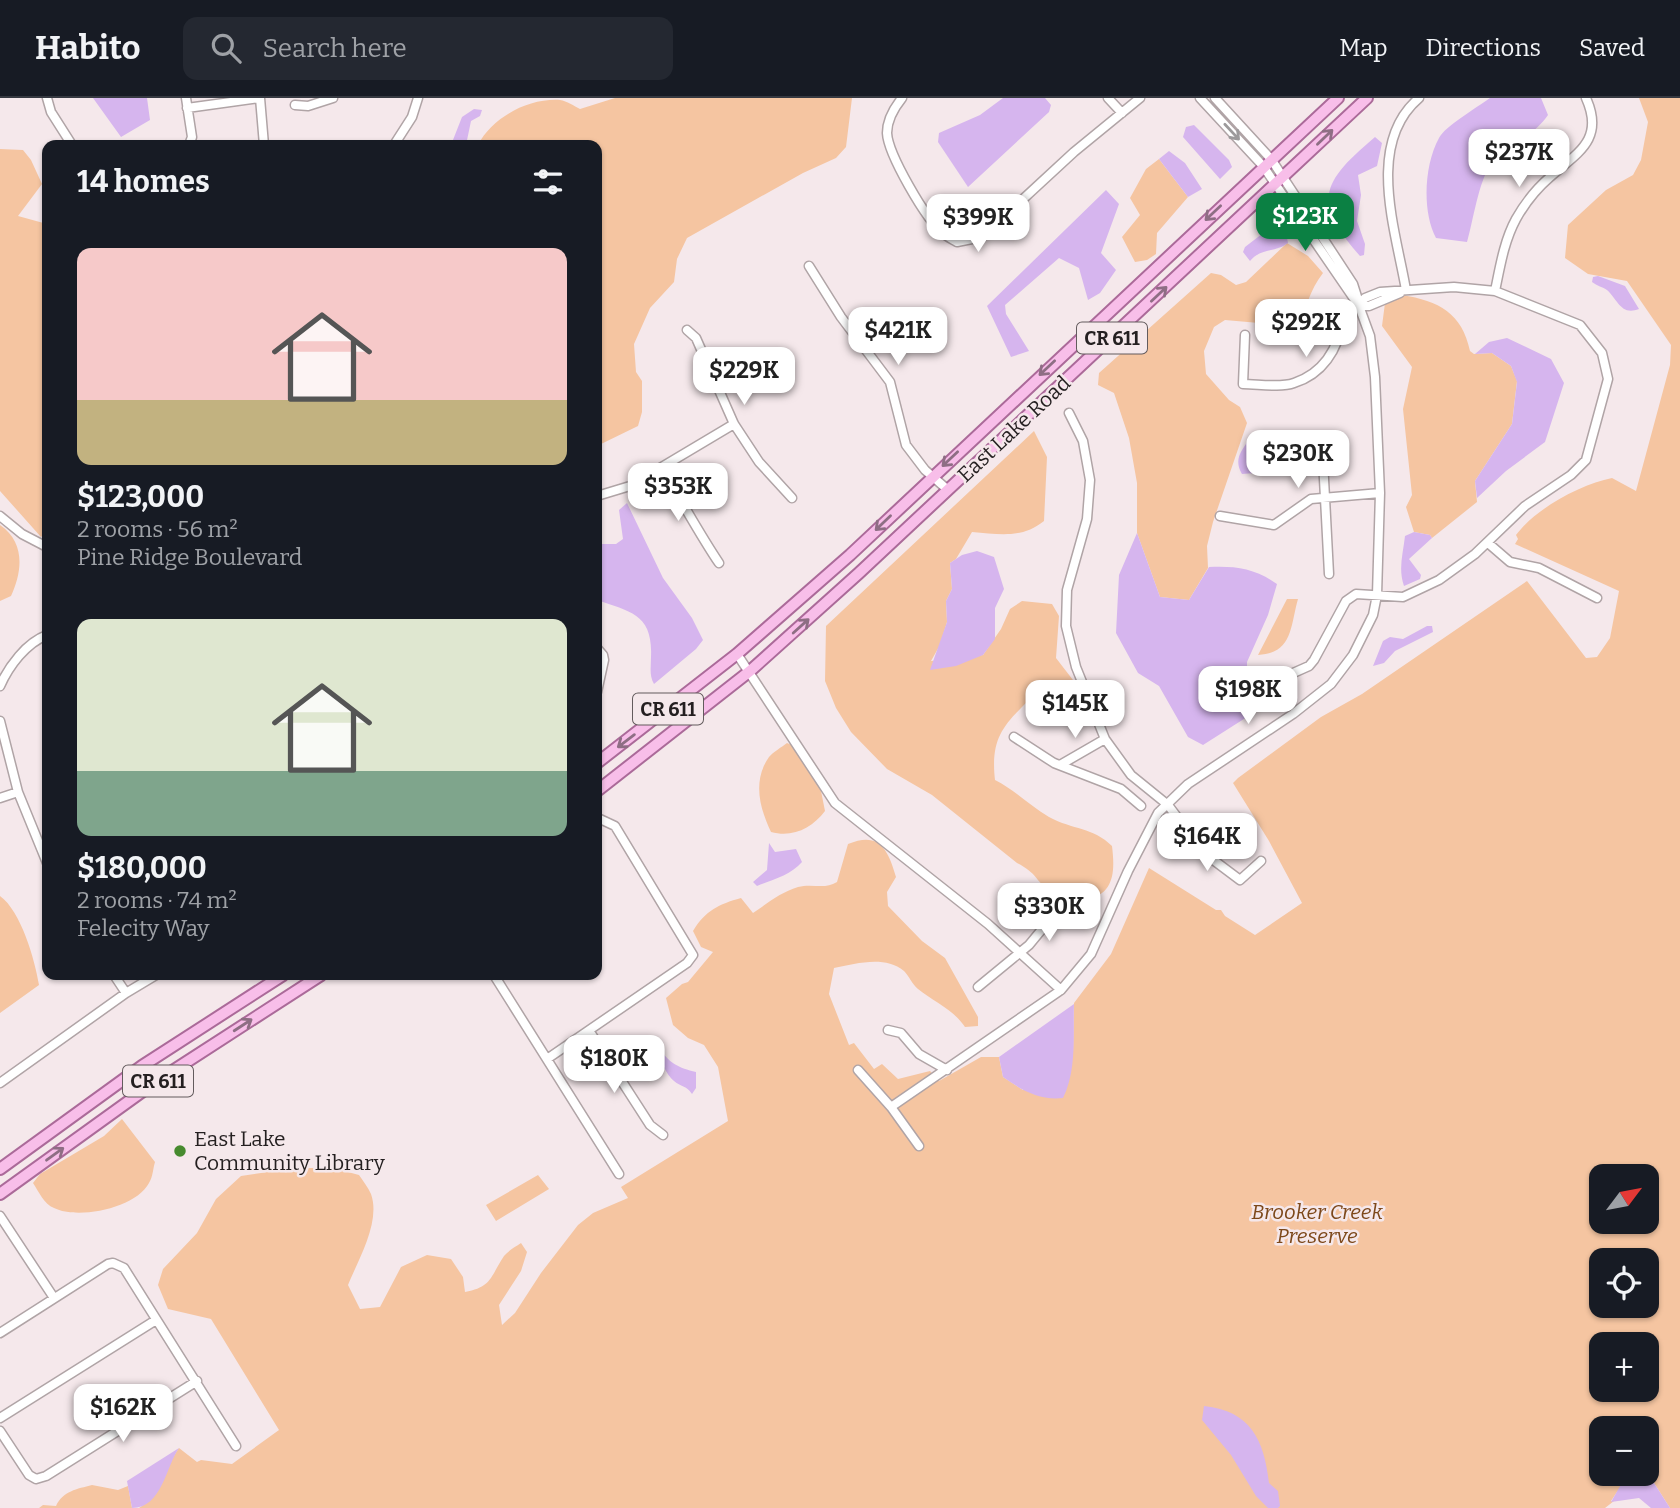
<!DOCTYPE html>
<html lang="en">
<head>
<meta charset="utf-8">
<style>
	:root { --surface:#171b24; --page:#242831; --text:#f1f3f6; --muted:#9ea1a6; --line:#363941; --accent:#0b8043 }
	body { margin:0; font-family:Bitter,serif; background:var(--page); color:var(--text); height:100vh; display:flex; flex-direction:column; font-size:26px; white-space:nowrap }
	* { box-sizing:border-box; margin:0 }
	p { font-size:23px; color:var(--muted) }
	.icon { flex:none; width:38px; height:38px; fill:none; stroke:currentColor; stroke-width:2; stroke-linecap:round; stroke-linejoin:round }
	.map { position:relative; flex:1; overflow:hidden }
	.sheet { position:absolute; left:42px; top:42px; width:560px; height:840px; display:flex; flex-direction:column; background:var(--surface); border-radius:14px; box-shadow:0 2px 5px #0004 }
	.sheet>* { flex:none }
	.needle { width:46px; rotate:58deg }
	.fabs { position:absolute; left:1589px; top:1066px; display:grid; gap:14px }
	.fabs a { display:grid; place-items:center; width:70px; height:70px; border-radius:14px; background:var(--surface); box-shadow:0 2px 5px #0004; font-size:35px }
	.price { position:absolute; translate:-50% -60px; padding:0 16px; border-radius:14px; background:#fff; color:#222; font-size:23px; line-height:46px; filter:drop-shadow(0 2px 4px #0008) }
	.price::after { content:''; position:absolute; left:50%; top:42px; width:21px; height:16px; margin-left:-10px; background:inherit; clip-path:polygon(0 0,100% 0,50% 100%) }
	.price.selected { background:var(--accent); color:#fff }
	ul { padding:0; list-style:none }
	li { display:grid; align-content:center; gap:14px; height:371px; padding:0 35px }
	li span { display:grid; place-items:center; height:217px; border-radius:14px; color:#555 }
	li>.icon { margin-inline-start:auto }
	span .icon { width:126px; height:126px; fill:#fffc; stroke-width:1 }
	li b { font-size:30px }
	h2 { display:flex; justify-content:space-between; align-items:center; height:84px; padding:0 35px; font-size:30px }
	header { display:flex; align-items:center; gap:42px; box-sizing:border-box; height:98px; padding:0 35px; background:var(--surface); border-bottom:2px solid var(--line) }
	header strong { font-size:33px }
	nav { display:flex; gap:38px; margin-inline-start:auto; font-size:24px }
	.search { width:490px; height:63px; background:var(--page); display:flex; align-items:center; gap:18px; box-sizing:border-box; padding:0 24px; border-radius:14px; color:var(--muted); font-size:26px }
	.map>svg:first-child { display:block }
	.green { fill:#f5c5a1; fill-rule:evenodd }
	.water { fill:#d6b5ee }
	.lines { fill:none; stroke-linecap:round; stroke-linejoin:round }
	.minor-casing { stroke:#b0a4a6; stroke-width:11 }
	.major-casing { stroke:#ab6a99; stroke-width:14 }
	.minor { stroke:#fff; stroke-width:8 }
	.major { stroke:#f8bee9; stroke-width:10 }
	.oneway { stroke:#9c9a9b }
	.oneway2 { stroke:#8e6e84 }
	.poi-dot { fill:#468a2e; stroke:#f5e8eb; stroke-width:2.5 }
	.labels { text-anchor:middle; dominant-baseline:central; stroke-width:5; stroke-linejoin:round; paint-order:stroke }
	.shield { fill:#f5e8eb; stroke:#635b5d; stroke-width:2 }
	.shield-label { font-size:19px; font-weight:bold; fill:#241f20 }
	.street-label { font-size:21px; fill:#241f20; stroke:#f5e8eb }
	.poi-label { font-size:21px; fill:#241f20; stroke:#f5e8eb; text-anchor:start }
	.park-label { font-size:21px; font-style:italic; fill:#7d481a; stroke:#f5e8eb }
</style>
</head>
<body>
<header>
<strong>Habito</strong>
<div class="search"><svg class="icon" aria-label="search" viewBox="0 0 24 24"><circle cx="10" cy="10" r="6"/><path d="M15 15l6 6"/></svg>Search here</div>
<nav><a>Map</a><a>Directions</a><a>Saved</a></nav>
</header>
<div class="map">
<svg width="1680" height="1410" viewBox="0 0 1680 1410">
	<rect width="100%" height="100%" fill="#f5e8eb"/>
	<path class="green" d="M 615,0 L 852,0 L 846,49 L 836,60 L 803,75 L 687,140 L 677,161 L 674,184 L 650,210 L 634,246 L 636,274 L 642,283 L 642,314 L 638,328 L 599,347 L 597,347 L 597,47 L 478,47 C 492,19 529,0 560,2 C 567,3 574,8 580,11 Z
		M 1639,0 L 1680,0 L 1680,1410 L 1670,1410 L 1647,1374 L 1647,1330 L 1601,1330 L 1601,1376 L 1629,1376 L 1611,1403 L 1614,1403 L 1605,1410 L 139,1410 C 168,1391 162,1373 179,1350 L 197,1364 L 201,1362 L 232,1366 L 279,1332 L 211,1221 L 168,1211 L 158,1187 L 163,1171 L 197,1135 L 216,1101 L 241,1078 L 296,1070 L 333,1070 L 359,1077 C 363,1083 368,1089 371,1096 C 381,1124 358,1162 348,1187 L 360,1211 L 380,1209 L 401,1169 L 427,1157 L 451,1161 L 463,1179 L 465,1194 C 492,1189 490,1179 504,1158 C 508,1153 515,1149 521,1145 L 527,1154 L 521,1173 L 499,1207 L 502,1227 L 515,1215 L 541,1175 L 578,1127 L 593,1115 L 628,1100 L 621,1089 L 728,1023 L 718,969 L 704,947 L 688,940 L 673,927 L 666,900 L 682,886 L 688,884 L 713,854 L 701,849 L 693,833 C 705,813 719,806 741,800 L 753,815 C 768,805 781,794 798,789 C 813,785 824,792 837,784 L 848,746 C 879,733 888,751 896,779 L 887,794 L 888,808 L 922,843 L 945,860 L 978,919 L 978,928 L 965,929 C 953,911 934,904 918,891 C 912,886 909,878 904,873 C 884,857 856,866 834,870 L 829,896 L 849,947 L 854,945 L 874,971 L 882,966 L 898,981 L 930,973 L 939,983 L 981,959 L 999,959 L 1003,979 L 1023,992 L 1073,955 L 1074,905 L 1111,856 L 1149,770 L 1216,812 L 1221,812 L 1225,818 L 1255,837 L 1302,805 L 1269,743 L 1233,685 L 1238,680 L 1321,619 L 1362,596 L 1527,483 L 1586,560 L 1597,559 L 1610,540 L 1619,493 L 1515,446 L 1518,441 L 1516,437 C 1535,411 1581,386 1612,380 L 1636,393 L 1670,267 L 1671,247 L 1627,183 L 1588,176 L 1565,160 L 1568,127 L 1606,92 L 1633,77 L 1641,62 L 1648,24 ZM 1601,1078 L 1647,1078 L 1647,1124 L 1601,1124 ZM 1601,1162 L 1647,1162 L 1647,1208 L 1601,1208 ZM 1601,1246 L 1647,1246 L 1647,1292 L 1601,1292 Z
		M 0,51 L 23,52 L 31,62 L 42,86 L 18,118 L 47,126 L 47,433 L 41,439 L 0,393 Z
		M 1159,61 L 1188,99 L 1157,135 L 1156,156 L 1147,162 L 1135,164 L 1122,139 L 1140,117 L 1130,100 L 1146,71 Z
		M 1287,145 L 1308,158 L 1323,175 C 1309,193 1307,210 1296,229 L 1283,227 L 1269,221 L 1259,225 L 1225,222 L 1214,229 L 1204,253 L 1206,276 L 1229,302 L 1240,309 L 1247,325 L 1213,424 L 1207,448 L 1208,470 L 1189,502 L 1160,499 L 1137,435 L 1137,385 L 1129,340 L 1114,295 L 1098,287 L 1099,275 L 1211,175 L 1221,177 L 1236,187 L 1246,184 Z
		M 1402,197 C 1439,203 1462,215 1470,253 L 1474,256 L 1492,255 L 1511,268 L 1517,283 L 1512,326 L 1475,383 L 1477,404 L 1432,440 L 1430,437 L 1414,434 L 1406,409 L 1412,397 L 1403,311 L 1412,269 L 1382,228 L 1385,205 Z
		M 1034,333 L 1047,359 L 1044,423 C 1022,441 999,436 972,434 L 956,461 L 950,465 L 952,491 L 946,503 L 947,524 L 940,547 L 931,563 L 983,557 L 1001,531 L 1010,511 L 1022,503 L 1052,506 L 1059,518 L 1056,560 L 1083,595 L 1086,613 L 1075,621 L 1041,604 L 1034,597 C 1005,626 990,638 995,682 C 1015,692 1030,708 1049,719 C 1073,732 1093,729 1112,748 C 1115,773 1115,797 1085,802 C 1073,804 1060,800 1049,793 C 1036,783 1037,775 1017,765 L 932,697 L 887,671 L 851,634 L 836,610 L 825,583 L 826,528 Z
		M 0,427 C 26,445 22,474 11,498 L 0,503 Z
		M 1287,501 L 1298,501 C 1290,529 1293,555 1258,557 Z
		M 787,645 L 794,648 L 820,688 L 825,713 C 812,730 793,740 771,734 C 760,711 752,683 769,659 C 773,654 782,649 787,645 Z
		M 0,798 C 21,813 35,862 39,887 L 0,915 Z
		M 122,1021 L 155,1064 C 153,1070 153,1079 149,1085 C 136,1110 78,1122 54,1110 C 44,1106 39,1094 33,1085 L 40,1076 L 104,1038 Z
		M 538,1077 L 549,1091 L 496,1123 L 486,1107 Z
		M 92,1387 L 118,1392 L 128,1388 L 132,1410 L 39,1410 L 43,1407 L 56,1408 C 63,1393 77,1391 92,1387 Z"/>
	<path class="water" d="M 93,0 L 147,0 L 150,22 L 121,39 Z
		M 1003,0 L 1045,0 L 1051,7 L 1049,14 L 968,89 L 938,44 L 939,35 L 980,17 Z
		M 1490,0 L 1541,0 L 1548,17 C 1533,39 1508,47 1491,67 C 1479,81 1473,124 1467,144 L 1436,140 C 1422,114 1424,67 1439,40 C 1445,28 1478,9 1490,0 Z
		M 474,11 L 482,12 L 480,18 L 471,23 L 466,47 L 451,47 L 462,19 Z
		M 1194,27 L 1229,62 L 1232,69 L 1220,81 L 1183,39 L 1186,29 Z
		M 1375,39 L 1382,45 L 1377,68 L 1358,77 L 1361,97 L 1357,123 L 1365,146 L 1364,157 L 1360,158 C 1311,103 1322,84 1375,39 Z
		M 1169,53 L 1185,65 L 1202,91 L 1188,99 L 1159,61 Z
		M 1106,92 L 1119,106 L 1101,155 L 1116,172 L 1100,195 L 1088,202 L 1079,170 L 1059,160 L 1005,207 L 1006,216 L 1029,253 L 1011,259 L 987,208 Z
		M 1275,126 L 1286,135 L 1288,145 C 1275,155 1262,149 1250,163 L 1243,154 L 1245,149 Z
		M 1598,178 L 1625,188 L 1639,211 C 1621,218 1618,202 1607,192 C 1603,189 1597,188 1592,184 L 1593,179 Z
		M 1507,240 L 1551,261 L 1564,285 L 1545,344 L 1506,373 L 1477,400 L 1475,383 L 1512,326 L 1517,284 L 1511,268 L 1492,255 L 1475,256 L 1489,244 Z
		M 1275,338 L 1270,363 L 1255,375 L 1242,376 C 1233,361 1242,352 1251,339 Z
		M 627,405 L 663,480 L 692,520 L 703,542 L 696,551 L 654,586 C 649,577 651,569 651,559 C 653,516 631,514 597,502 L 597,446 L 616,446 L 623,441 L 619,412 Z
		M 1414,434 L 1430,437 L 1432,440 L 1409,461 L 1421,477 L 1420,481 L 1404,488 C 1398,471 1403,456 1405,438 Z
		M 1137,435 L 1160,499 L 1189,502 L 1209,469 C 1236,468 1254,470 1277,486 L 1268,517 L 1247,564 L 1247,619 L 1203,647 L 1188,639 L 1159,588 L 1138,575 L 1116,535 L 1119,477 Z
		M 977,453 L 994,459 L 1004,491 L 995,510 L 995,541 L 983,557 L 956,568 L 930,572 L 947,524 L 946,503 L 952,491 L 950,465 L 962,457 Z
		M 1427,528 L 1432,528 L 1433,534 L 1395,553 L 1384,565 L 1373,568 L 1383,543 L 1390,539 L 1403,541 Z
		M 769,745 L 775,754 L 796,751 L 802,764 C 791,777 772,782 757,788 L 753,784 L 767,772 Z
		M 1074,906 C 1073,937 1077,972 1063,1000 C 1041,1003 1021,992 1003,979 L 999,959 Z
		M 659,949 C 668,965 679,970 696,974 L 696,990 L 692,996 C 686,987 681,989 674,983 C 666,976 661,964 657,953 Z
		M 1204,1308 C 1251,1313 1264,1342 1269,1385 L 1278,1393 L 1280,1408 L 1278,1410 L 1268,1410 L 1256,1398 L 1231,1357 L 1202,1322 Z
		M 179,1350 C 166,1368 162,1410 132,1410 L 127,1383 Z
		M 1647,1374 L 1670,1410 L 1651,1410 L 1639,1400 L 1611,1404 L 1627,1376 Z"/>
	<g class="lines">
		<defs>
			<path id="minor" d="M 47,0 L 51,14 L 72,47
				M 186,0 L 192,39 L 189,47
				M 902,0 C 894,10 887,21 887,35 C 888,56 926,122 943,135 C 947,139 952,141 957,144 L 982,139 L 1074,54 L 1140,0
				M 1108,0 L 1122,15
				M 1215,0 L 1271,61 L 1353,186 L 1359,205
				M 295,7 L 308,8 L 333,0
				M 187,10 L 260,0 L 264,47
				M 394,47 L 412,19 L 418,0
				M 809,168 L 841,219 L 890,284 L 906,347 L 925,372 L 948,392
				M 1406,192 C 1396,133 1365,46 1419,0
				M 1495,193 C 1500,169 1504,143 1516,121 C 1525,105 1536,91 1550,79 C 1577,55 1605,42 1586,0
				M 1359,208 L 1369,208 L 1400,195
				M 687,232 L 696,240 L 734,326 L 759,364 L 792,400
				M 1245,237 L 1243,286 C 1258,286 1280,290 1294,285 C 1325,275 1339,248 1344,218 L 1359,208 L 1365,200 L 1380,194 L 1454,189 L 1495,193 L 1580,227 L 1602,255 L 1608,281 L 1586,362 L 1571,377 L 1525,408 L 1475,456 L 1439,482 L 1403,499 L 1356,496 L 1346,503 L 1314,562 L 1309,568 L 1291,576 L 1288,594
				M 1069,315 L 1083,343 L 1090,382 L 1087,421 L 1067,492 L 1066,528 L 1076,569 L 1105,641 L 1131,677 L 1168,707 L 1204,755 L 1240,782 L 1261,763
				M 1322,343 L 1329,476
				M 661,370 C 681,401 698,434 719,465
				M 597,398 L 630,388 L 734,326
				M 0,418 L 22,436 L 47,449
				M 1220,418 L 1274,427 L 1311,401 L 1380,395
				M 1488,445 L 1510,464 L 1539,470 L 1597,500
				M 597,550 L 603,557 L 604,562 L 597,594
				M 737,556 L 835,705 L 988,826 L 1061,892
				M 0,588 C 9,568 26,545 47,537
				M 0,623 L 18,694 L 47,765
				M 1014,639 L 1054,665 L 1121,691 L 1141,708
				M 1060,667 L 1105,641
				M 0,700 L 18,694
				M 114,877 L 126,895
				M 494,877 L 619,1076
				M 978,889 L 1029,847 L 1057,813
				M 888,932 L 901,935 L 919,956 L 947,972
				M 590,934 L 650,1027 L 663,1037
				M 547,961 L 687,865 L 693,857 L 615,728 L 600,721
				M 858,972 L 891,1009 L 919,1048
				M 0,985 L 126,895 L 156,877
				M 891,1009 L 1061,892 L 1091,856 L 1128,773 L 1158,715 L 1188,686 L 1293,616 L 1331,586 L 1353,557 L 1373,517 L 1377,497 L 1380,395 L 1375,279 L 1370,238 L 1359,208 L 1263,68 L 1200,0
				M 0,1118 L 54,1200
				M 0,1235 L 108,1166 L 113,1165 L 124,1170 L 236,1348
				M 0,1320 L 156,1222
				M 0,1333 L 29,1377 L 36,1381 L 46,1378 L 197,1283"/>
			<path id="major" d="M 597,665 L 737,556 L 850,457 L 1338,0
				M 597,693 L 750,573 L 859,475 L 1367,0
				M 0,1071 L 142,968 L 283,877
				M 0,1096 L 154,985 L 321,877"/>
		</defs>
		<use href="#minor" class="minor-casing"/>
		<use href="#major" class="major-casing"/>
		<use href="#minor" class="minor"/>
		<use href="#major" class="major"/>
	</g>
	<defs><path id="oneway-shaft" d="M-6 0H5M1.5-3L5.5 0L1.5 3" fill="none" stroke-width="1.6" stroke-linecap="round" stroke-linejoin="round" transform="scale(1.75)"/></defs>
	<use class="oneway" href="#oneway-shaft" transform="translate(1232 34) rotate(47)"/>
	<g class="oneway2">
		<use href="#oneway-shaft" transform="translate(1325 39) rotate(-44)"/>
		<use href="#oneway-shaft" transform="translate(1213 115) rotate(137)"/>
		<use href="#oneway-shaft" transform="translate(1159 196) rotate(-43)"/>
		<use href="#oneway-shaft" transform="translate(1047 270) rotate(137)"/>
		<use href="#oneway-shaft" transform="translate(950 361) rotate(137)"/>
		<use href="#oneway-shaft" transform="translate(883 425) rotate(136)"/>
		<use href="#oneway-shaft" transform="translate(801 528) rotate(-42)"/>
		<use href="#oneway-shaft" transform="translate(626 643) rotate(143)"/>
		<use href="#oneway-shaft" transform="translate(243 927) rotate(-33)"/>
		<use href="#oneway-shaft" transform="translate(55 1056) rotate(-36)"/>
	</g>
	<circle class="poi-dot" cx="180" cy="1053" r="7"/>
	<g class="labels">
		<g class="shield">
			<rect x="1077" y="224.5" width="70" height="31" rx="5"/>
			<rect x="633" y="595.5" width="70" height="31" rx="5"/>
			<rect x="123" y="967.5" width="70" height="31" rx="5"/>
		</g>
		<g class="shield-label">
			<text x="1112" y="240">CR 611</text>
			<text x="668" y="611">CR 611</text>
			<text x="158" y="983">CR 611</text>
		</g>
		<g class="street-label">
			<text transform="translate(1014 331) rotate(-43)">East Lake Road</text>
		</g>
		<g class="poi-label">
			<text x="194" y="1041">East Lake<tspan x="194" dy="24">Community Library</tspan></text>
		</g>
		<g class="park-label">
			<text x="1317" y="1114">Brooker Creek<tspan x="1317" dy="24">Preserve</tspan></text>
		</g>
	</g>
</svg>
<div class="fabs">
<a><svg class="needle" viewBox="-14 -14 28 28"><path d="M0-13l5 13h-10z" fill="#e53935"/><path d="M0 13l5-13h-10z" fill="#9ea1a6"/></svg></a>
<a><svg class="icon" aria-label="locate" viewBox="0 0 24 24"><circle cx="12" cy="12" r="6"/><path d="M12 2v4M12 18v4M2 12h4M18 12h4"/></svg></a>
<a>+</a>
<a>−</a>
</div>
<b class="price" style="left:1519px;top:91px">$237K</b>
<b class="price selected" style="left:1305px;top:155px">$123K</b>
<b class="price" style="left:978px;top:156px">$399K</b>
<b class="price" style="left:1306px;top:261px">$292K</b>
<b class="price" style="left:898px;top:269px">$421K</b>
<b class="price" style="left:744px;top:309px">$229K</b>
<b class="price" style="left:1298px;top:392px">$230K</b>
<b class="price" style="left:678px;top:425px">$353K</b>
<b class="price" style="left:1248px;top:628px">$198K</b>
<b class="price" style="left:1075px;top:642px">$145K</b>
<b class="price" style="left:1207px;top:775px">$164K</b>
<b class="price" style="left:1049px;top:845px">$330K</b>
<b class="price" style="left:614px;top:997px">$180K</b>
<b class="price" style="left:123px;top:1346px">$162K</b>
<section class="sheet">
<h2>14 homes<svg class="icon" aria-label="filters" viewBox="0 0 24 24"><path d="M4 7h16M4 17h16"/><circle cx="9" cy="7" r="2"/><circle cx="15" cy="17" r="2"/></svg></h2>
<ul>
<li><span style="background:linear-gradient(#f6c9c9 70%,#c2b280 0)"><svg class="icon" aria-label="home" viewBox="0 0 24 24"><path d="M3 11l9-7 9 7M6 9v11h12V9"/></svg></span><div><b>$123,000</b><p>2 rooms · 56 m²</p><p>Pine Ridge Boulevard</p></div></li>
<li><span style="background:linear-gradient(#dfe7d0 70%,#7fa58c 0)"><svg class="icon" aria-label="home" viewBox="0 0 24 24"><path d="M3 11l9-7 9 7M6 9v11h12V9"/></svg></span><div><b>$180,000</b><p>2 rooms · 74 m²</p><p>Felecity Way</p></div></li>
</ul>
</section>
</div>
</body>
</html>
